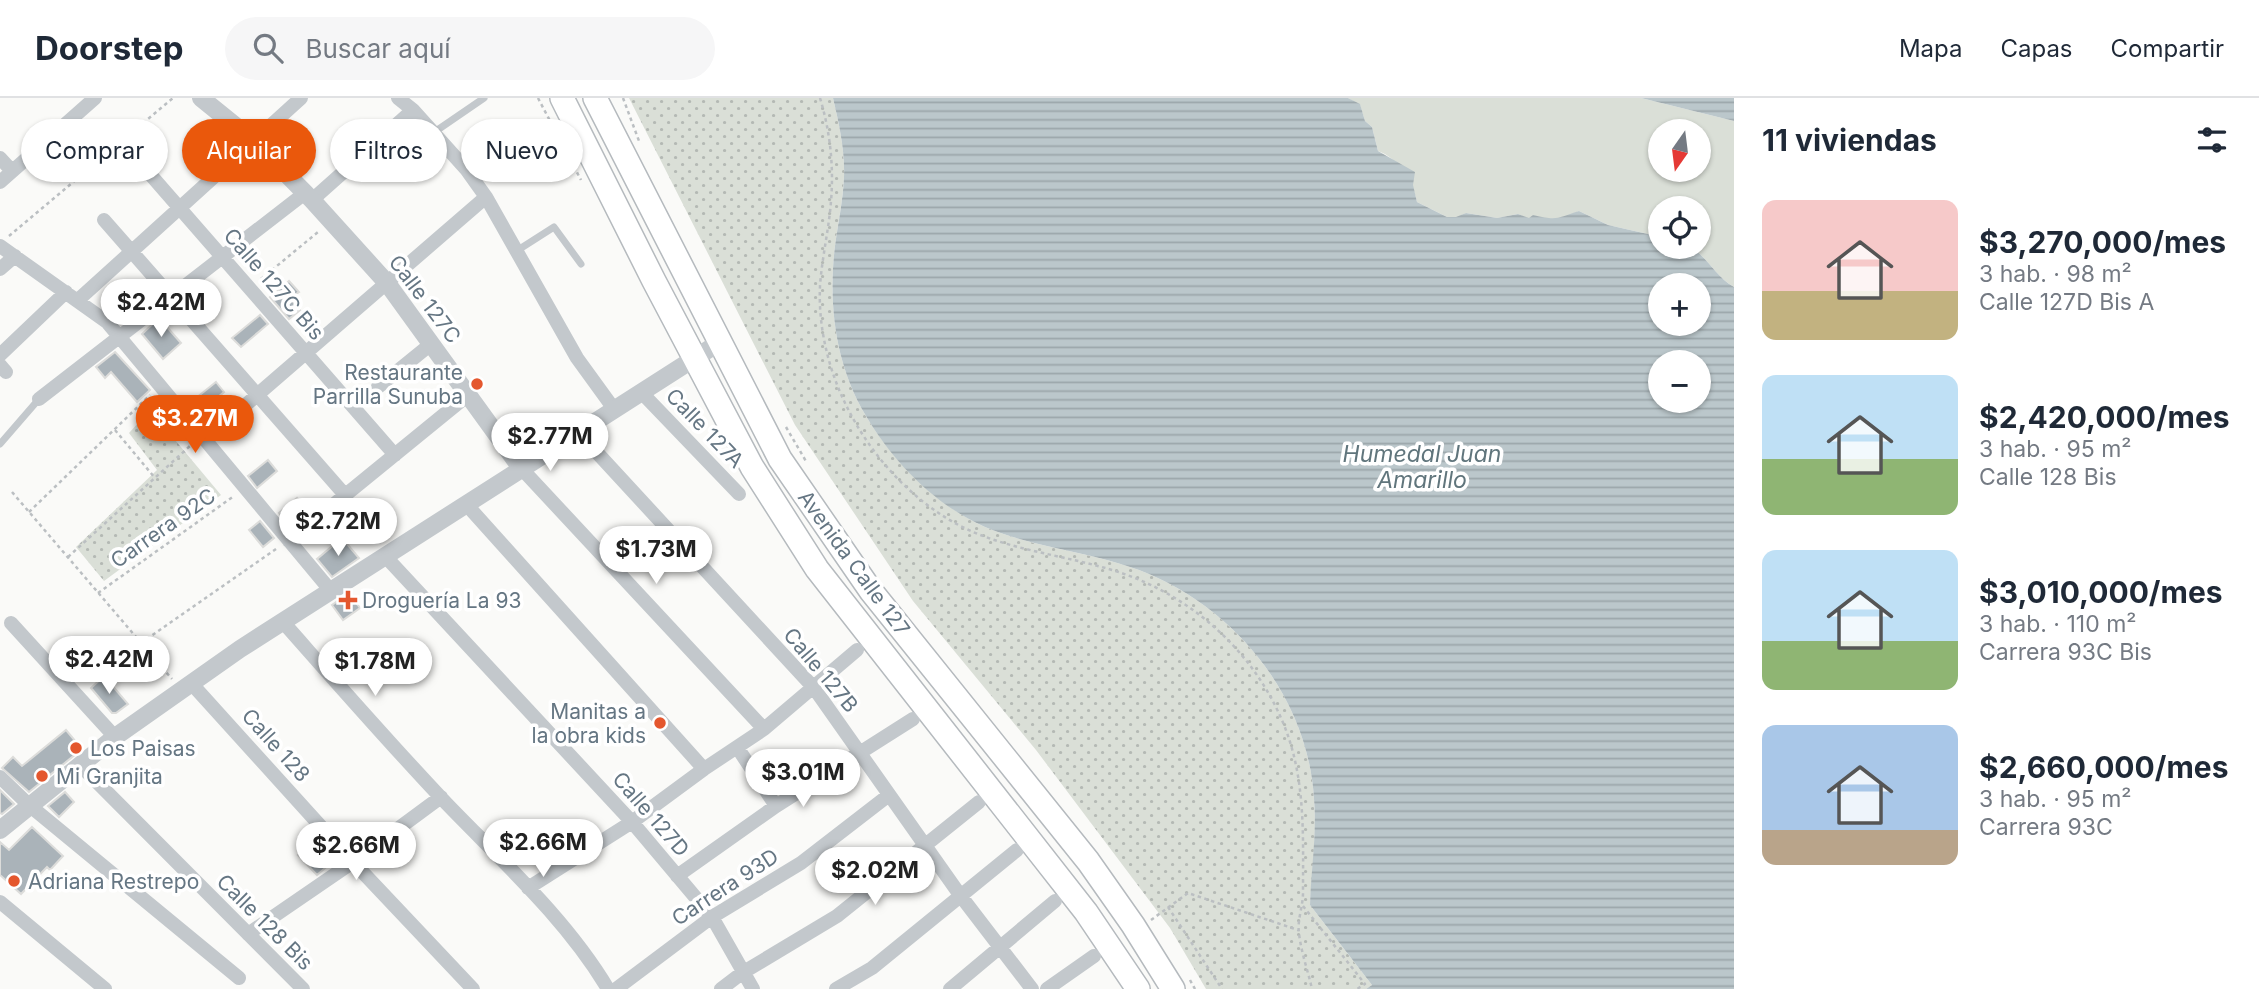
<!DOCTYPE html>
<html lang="es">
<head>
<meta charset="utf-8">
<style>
	:root { --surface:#fff; --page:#f6f6f7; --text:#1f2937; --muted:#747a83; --line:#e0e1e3; --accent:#ea580c }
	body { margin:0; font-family:Inter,sans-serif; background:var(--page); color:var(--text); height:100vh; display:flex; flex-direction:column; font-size:26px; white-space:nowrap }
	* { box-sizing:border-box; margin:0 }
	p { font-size:23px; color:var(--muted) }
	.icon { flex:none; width:38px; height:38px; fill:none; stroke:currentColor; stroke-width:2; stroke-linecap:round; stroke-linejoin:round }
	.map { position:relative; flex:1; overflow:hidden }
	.panel { display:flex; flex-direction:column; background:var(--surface); width:525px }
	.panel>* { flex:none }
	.hud { position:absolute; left:21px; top:21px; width:665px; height:63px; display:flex; gap:14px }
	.needle { width:46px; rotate:194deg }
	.fabs { position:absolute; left:1648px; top:21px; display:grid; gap:14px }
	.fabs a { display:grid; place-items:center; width:63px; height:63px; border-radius:50%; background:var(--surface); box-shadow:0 2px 5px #0004; font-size:35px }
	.price { position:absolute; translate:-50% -60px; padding:0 16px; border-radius:24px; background:#fff; color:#222; font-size:23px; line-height:46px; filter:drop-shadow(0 2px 4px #0008) }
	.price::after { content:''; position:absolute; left:50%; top:42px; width:21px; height:16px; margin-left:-10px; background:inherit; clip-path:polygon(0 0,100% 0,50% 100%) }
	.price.on { background:var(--accent); color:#fff }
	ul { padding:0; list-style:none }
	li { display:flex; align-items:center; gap:21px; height:175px; padding:0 28px }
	li span { display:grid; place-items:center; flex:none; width:196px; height:140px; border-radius:14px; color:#555 }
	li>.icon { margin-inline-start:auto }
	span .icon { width:84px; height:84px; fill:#fffc; stroke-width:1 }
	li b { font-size:30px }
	h2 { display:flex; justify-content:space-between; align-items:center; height:84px; padding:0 28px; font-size:30px }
	.tag { padding:0 24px; border-radius:32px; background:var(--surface); box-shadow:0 2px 5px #0004; font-size:24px; line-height:63px }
	.tag.on { background:var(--accent); color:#fff }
	header { display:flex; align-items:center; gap:42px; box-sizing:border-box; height:98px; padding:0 35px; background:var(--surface); border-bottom:2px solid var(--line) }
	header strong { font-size:33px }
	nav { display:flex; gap:38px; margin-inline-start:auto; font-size:24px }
	.search { width:490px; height:63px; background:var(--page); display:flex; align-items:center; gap:18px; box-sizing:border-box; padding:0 24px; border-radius:38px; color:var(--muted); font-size:26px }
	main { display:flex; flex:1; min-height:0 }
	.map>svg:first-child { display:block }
	.grass { fill:#dadfd7; fill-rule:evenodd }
	.park { fill:url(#park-dots) }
	.water { fill:url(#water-rules); fill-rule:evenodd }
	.building { fill:#aab3b9; stroke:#dcdcda; stroke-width:2 }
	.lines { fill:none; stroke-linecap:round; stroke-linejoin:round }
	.primary-casing { stroke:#b5babe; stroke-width:26 }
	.path { stroke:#bbbfc2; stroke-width:2.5; stroke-dasharray:3.5 3.5; stroke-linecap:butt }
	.service { stroke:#c3c8cc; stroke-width:7 }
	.minor { stroke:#c3c8cc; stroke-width:14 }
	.tertiary { stroke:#c3c8cc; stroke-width:18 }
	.primary { stroke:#fff; stroke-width:23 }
	.poi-dot { fill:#e4572e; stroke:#fff; stroke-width:2.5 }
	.labels { text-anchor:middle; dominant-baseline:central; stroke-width:7; stroke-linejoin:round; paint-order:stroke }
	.street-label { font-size:21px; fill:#657683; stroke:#fff }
	.poi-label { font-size:21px; fill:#657683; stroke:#fff; text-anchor:start }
	.water-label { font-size:23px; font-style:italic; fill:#60757c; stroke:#fff }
</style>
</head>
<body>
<header>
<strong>Doorstep</strong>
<div class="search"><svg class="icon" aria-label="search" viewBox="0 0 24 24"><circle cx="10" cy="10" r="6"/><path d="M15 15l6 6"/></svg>Buscar aquí</div>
<nav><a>Mapa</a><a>Capas</a><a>Compartir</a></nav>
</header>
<main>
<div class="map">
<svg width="1734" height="891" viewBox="0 0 1734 891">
	<defs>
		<pattern id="park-dots" width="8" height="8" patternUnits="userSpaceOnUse" patternTransform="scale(1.75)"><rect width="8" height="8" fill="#dadfd7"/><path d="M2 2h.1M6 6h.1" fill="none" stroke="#b4b9b4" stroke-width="1.8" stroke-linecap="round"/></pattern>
		<pattern id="water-rules" width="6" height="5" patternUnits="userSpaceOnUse" patternTransform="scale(1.75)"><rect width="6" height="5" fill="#bbc7cb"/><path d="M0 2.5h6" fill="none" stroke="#9ca6aa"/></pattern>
	</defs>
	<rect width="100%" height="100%" fill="#fafaf8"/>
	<path class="grass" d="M 1348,0 L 1641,0 L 1734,23 L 1734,189 C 1716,179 1708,160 1691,149 L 1699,149 L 1699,110 L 1661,110 L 1661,139 L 1608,127 L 1579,113 L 1561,121 L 1529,121 L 1518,116 L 1497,120 L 1466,115 L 1456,120 L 1447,119 L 1417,104 C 1413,83 1398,60 1378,53 L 1372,29 L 1365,23 L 1360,7 ZM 1661,33 L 1699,33 L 1699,72 L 1661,72 Z"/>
	<path class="park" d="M 629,0 L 833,0 C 839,26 845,52 844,79 C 843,102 838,125 835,148 C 828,206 835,266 866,318 C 891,361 939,409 985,429 C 1035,450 1089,453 1139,472 C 1234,508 1308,598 1314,701 C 1317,735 1312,772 1310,807 L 1372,887 L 1366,891 L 1206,891 L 1170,830 L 1036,652 L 913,503 L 795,327 Z
		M 150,312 L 221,397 L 104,483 L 76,449 L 157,372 L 129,335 Z"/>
	<path class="water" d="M 833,0 L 1348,0 L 1360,6 L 1365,23 L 1372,29 L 1378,53 L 1415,74 L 1413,87 L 1417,104 L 1447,119 L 1456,119 L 1466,115 L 1497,120 L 1518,116 L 1529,120 L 1533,117 C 1558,123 1557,120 1579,113 L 1608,127 L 1661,139 L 1661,149 L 1691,149 C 1708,160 1716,179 1734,189 L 1734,891 L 1366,891 L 1372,887 L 1310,807 C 1311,772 1317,735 1314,701 C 1308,598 1234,508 1139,472 C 1089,453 1035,450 985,429 C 935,407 893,364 866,318 C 835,266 828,206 835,148 C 838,125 843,103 844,79 C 845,52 839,26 833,0 ZM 1661,187 L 1699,187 L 1699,226 L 1661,226 ZM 1661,264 L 1699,264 L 1699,303 L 1661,303 Z
		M 1641,0 L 1734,0 L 1734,23 Z"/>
	<path class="building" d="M 289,183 L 299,194 L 290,200 L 300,212 L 289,221 L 270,199 Z
		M 260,217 L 268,226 L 241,249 L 232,240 Z
		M 159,220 L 181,245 L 163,261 L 142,236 Z
		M 115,254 L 150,292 L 137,304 L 111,274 L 105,280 L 96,269 Z
		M 216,284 L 224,294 L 200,314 L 191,304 Z
		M 268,362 L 277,373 L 257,390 L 248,378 Z
		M 297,400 L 306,410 L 287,425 L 279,415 Z
		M 260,423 L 274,440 L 263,449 L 249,432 Z
		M 342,440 L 359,460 L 332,479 L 317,461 Z
		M 349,495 L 360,510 L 343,522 L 332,507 Z
		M 104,578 L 128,606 L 116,615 L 112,615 L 91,590 Z
		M 66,632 L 82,651 L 29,694 L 2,670 L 13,659 L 22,668 Z
		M 0,692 L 14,706 L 2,716 L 0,715 Z
		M 65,694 L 74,704 L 59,719 L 48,708 Z
		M 32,729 L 63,758 L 50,772 L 47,769 L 21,796 L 0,777 L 0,744 L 9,752 Z
		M 313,744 L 331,765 L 317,777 L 298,757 Z"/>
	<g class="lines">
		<defs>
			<path id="primary" d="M 562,0 L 654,183 L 752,369 L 817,471 L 1086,814 L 1138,891
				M 595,0 L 780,361 L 871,493 L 1088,763 L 1133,827 L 1173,891"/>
		</defs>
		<use href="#primary" class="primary-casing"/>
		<path class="path" d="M 538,0 L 581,82
			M 623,0 L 639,43
			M 820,0 C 830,33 834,68 831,103 C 829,131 822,159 820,188 C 818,230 829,274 848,311 C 874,363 920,411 973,434 C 1018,453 1066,458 1112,472 C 1186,494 1250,549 1281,620 C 1306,676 1303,735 1303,795 C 1303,808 1297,823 1299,835 C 1301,854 1308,873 1312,891
			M 9,138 L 173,0
			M 261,181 L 318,134
			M 786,329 L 807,365
			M 115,332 L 155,380
			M 12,394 L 172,581
			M 29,414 L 150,297
			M 68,459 L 191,347
			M 98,495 L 234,398
			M 141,545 L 276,451
			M 1303,808 L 1365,886 L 1357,891
			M 1168,809 L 1222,891
			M 1151,822 L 1188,795 L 1298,832
			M 1190,882 L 1195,891"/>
		<path class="service" d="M 433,35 L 484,0
			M 518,152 L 554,129 L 581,166
			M 0,346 L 39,301"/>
		<path class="minor" d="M 398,0 L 413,12 L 466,71 L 486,99 L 577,260 L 614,311
			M 0,60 L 12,73
			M 149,75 L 395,357
			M 0,84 L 95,0
			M 312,102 L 413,12
			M 104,122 L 345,397
			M 0,148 L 107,224 L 331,493
			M 0,171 L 15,158
			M 78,202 L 301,0
			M 0,257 L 66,194
			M 0,267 L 6,274
			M 378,289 L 431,246
			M 641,294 L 739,396
			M 39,301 L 305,95
			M 578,334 L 814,590 L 960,797 L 1032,891
			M 205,342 L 486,99
			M 521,370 L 764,631
			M 466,406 L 704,671
			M 289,443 L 468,297
			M 385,458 L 632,724 L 712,819 L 753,891
			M 283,524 C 337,585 391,647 447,706 C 503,764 567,822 608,891
			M 11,525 L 115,639
			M 191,585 L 353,764 L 473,891
			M 737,649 L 776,708
			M 80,667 L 303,891
			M 0,679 L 29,707 L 239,880
			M 677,778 L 776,708 L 913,621
			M 528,790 L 632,724 L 704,671 L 764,631 L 857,552
			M 0,804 L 105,891
			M 248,836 L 353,764 L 441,699
			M 616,891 L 712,819 L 801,765 L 889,697
			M 721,891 L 742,875 L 837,818 L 979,704
			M 836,891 L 872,870 L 1017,752
			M 950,891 L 1055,803
			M 1047,891 L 1094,858"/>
		<path class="tertiary" d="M 201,0 L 254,43 L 312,102 L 387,185 L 521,370
			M 0,732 L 115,639 L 240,551 L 720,244"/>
		<use href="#primary" class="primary"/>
	</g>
	<g class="poi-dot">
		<circle cx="477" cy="286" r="7"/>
		<path d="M344.5 491.5h7v7h7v7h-7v7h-7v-7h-7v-7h7z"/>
		<circle cx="660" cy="625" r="7"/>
		<circle cx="76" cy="650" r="7"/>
		<circle cx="42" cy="678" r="7"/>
		<circle cx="14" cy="783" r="7"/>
	</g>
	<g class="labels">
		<g class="street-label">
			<text transform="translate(274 186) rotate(49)">Calle 127C Bis</text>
			<text transform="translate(425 201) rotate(53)">Calle 127C</text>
			<text transform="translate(705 330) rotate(46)">Calle 127A</text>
			<text transform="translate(163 430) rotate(-35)">Carrera 92C</text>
			<text transform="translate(854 465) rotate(54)">Avenida Calle 127</text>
			<text transform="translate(821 572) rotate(50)">Calle 127B</text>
			<text transform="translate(276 647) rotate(48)">Calle 128</text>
			<text transform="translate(651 716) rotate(49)">Calle 127D</text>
			<text transform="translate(725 789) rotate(-33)">Carrera 93D</text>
			<text transform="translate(265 824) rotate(45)">Calle 128 Bis</text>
		</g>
		<g class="poi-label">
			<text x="463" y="274" text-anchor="end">Restaurante<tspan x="463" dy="24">Parrilla Sunuba</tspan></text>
			<text x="362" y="502">Droguería La 93</text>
			<text x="646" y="613" text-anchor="end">Manitas a<tspan x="646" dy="24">la obra kids</tspan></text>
			<text x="90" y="650">Los Paisas</text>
			<text x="56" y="678">Mi Granjita</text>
			<text x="28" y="783">Adriana Restrepo</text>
		</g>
		<g class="water-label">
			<text x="1422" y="356">Humedal Juan<tspan x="1422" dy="26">Amarillo</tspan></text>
		</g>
	</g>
</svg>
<div class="fabs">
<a><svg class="needle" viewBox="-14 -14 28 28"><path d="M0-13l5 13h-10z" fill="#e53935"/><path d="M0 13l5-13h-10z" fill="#747a83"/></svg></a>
<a><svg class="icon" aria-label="locate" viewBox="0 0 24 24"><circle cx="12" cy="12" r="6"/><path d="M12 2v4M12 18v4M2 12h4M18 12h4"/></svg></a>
<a>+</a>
<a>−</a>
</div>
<b class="price" style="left:161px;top:241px">$2.42M</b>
<b class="price on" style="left:195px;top:357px">$3.27M</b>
<b class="price" style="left:550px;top:375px">$2.77M</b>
<b class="price" style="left:338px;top:460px">$2.72M</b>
<b class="price" style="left:656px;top:488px">$1.73M</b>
<b class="price" style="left:109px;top:598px">$2.42M</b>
<b class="price" style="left:375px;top:600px">$1.78M</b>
<b class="price" style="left:803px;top:711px">$3.01M</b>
<b class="price" style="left:543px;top:781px">$2.66M</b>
<b class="price" style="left:356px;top:784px">$2.66M</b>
<b class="price" style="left:875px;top:809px">$2.02M</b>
<div class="hud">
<a class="tag">Comprar</a>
<a class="tag on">Alquilar</a>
<a class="tag">Filtros</a>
<a class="tag">Nuevo</a>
</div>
</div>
<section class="panel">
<h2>11 viviendas<svg class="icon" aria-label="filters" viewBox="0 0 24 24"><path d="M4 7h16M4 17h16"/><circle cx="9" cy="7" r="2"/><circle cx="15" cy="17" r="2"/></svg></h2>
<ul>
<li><span style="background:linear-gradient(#f6c9c9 65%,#c2b280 0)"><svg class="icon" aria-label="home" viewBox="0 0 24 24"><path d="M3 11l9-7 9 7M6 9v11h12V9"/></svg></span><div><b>$3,270,000/mes</b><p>3 hab. · 98 m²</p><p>Calle 127D Bis A</p></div></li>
<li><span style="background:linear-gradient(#bfe0f5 60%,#8fb573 0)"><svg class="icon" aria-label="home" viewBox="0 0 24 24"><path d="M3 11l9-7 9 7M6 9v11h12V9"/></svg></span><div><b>$2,420,000/mes</b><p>3 hab. · 95 m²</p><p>Calle 128 Bis</p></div></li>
<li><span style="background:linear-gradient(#bfe0f5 65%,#8fb573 0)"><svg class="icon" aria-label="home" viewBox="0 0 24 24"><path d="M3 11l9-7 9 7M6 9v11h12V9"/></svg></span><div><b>$3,010,000/mes</b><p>3 hab. · 110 m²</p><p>Carrera 93C Bis</p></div></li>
<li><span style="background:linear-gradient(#a9c7e8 75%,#b9a48a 0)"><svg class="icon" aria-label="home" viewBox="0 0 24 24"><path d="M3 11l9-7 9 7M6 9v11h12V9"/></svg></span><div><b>$2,660,000/mes</b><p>3 hab. · 95 m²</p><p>Carrera 93C</p></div></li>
</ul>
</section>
</main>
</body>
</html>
